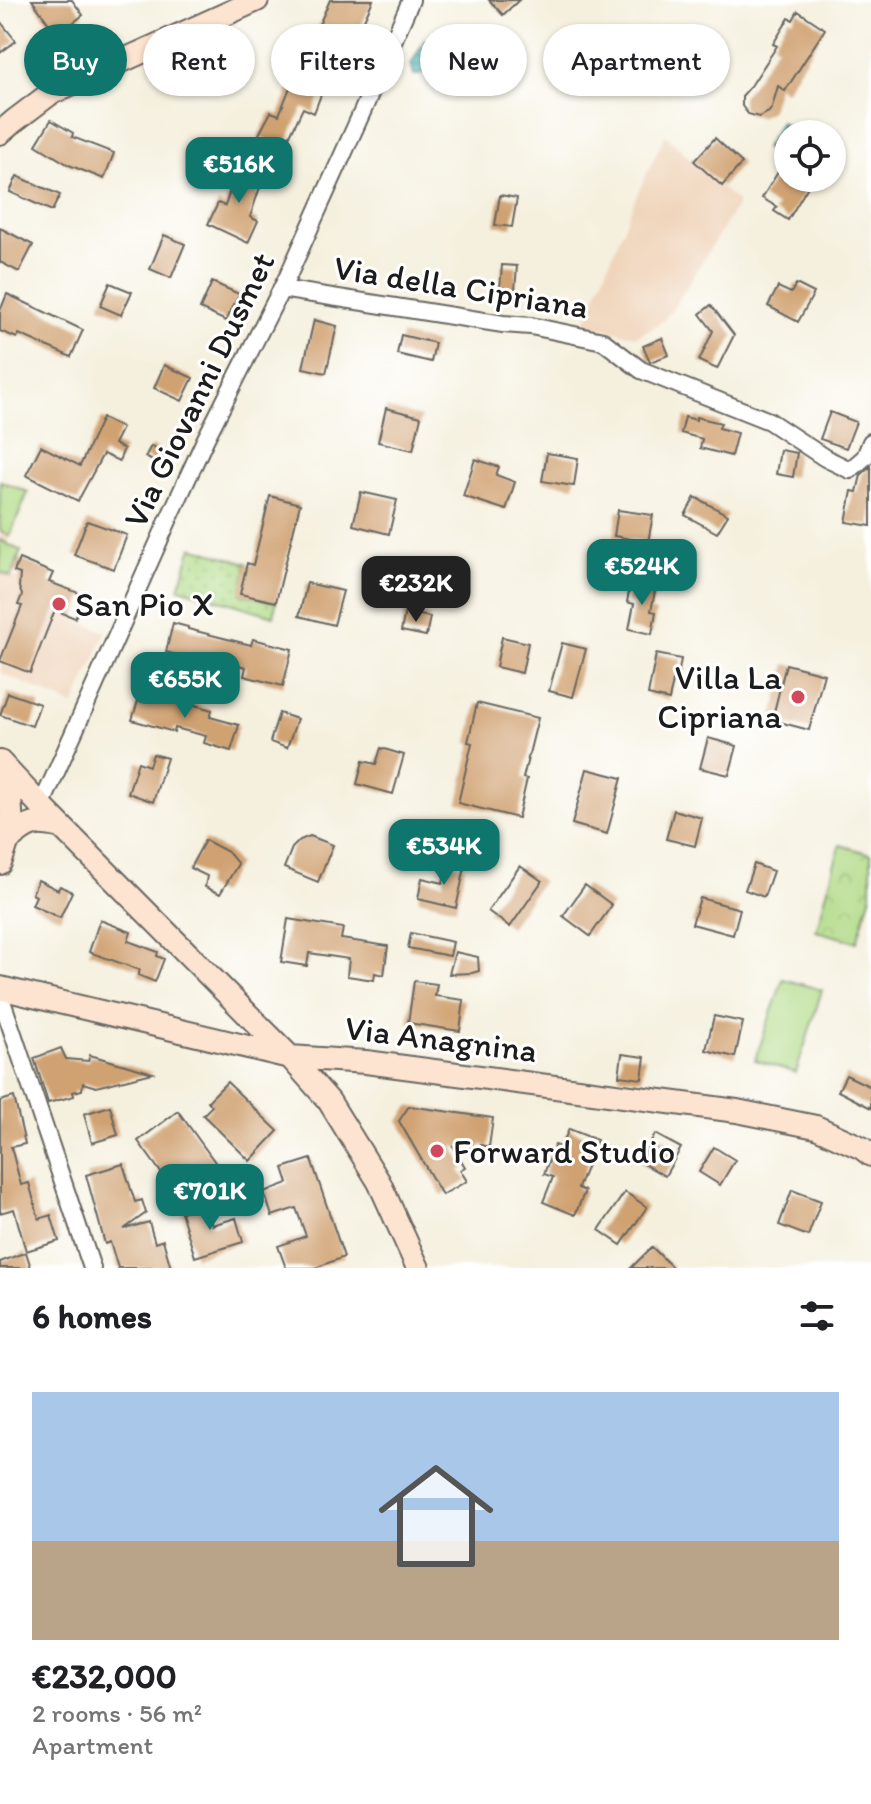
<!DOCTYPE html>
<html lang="en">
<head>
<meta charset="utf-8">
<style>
	:root { --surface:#fff; --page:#f2f2f2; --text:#202124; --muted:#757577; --accent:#0f766e }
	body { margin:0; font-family:Itim,sans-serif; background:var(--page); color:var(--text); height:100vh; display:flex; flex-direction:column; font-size:30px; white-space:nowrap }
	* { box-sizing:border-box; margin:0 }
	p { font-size:26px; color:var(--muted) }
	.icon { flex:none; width:44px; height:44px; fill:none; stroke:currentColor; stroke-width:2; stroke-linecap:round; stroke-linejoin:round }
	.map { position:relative; height:1268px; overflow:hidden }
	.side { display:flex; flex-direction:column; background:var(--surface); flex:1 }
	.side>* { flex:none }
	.top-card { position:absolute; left:24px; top:24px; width:824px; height:72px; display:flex; gap:16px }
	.fabs { position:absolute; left:774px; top:120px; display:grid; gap:16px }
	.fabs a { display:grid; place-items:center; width:72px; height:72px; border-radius:50%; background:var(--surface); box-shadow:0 2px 6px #0004; font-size:40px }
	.price { position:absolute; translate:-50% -68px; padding:0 18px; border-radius:16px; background:var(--accent); color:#fff; font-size:26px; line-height:52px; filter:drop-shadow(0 2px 4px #0008) }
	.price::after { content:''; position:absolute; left:50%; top:48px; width:24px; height:18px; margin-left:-12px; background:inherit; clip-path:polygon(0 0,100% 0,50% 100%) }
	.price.current { background:#222; color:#fff }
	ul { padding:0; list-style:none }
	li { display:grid; align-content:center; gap:16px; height:424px; padding:0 32px }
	li span { display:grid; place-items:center; height:248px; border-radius:0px; color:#555 }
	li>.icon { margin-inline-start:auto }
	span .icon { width:144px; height:144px; fill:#fffc; stroke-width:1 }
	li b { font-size:34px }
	h2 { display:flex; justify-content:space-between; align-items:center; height:96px; padding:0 32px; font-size:34px }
	.tag { padding:0 28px; border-radius:36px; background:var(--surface); box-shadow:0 2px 6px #0004; font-size:28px; line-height:72px }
	.tag.current { background:var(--accent); color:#fff }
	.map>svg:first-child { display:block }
	.built { fill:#f0d5bc }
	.grass { fill:url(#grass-dots); stroke:#667b51; stroke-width:2 }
	.park { fill:url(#park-crowns); stroke:#667b51; stroke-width:2 }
	.pitch { fill:#b0da86; stroke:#667b51; stroke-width:2 }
	.water { fill:url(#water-rules); stroke:#2c6668; stroke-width:2 }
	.building { fill:#d0a272 }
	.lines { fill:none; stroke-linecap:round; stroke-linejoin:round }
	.minor-casing { stroke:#686660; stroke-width:20 }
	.secondary-casing { stroke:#686660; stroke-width:26 }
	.minor { stroke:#fff; stroke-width:16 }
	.secondary { stroke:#fde4d1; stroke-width:22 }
	.poi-dot { fill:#d1495b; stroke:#fff; stroke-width:3 }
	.labels { text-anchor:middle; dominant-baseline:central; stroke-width:6; stroke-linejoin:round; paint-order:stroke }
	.street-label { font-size:34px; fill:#1c1c1c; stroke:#fff }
	.poi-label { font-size:34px; fill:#1c1c1c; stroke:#fff; text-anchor:start }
</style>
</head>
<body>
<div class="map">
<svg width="871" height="1268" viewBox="0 0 871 1268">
	<defs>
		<pattern id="grass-dots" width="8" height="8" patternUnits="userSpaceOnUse" patternTransform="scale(2)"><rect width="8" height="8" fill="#b0da86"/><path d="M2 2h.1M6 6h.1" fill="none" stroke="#97ba73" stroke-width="1.8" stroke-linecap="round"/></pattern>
		<pattern id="park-crowns" width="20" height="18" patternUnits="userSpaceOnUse" patternTransform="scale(2)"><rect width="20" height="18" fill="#b0da86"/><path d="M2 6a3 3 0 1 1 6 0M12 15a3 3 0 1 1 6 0" fill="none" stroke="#97ba73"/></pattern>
		<pattern id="water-rules" width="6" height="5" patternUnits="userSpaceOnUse" patternTransform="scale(2)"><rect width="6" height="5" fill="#3dafb5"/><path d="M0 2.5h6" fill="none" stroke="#328e92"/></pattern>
	</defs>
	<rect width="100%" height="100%" fill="#fff"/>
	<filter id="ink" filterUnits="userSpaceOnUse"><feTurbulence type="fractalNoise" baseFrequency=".0125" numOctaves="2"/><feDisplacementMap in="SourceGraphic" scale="16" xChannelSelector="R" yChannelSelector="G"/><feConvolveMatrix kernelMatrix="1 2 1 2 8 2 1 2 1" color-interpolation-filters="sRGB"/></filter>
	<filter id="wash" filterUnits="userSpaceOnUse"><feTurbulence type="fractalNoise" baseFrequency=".006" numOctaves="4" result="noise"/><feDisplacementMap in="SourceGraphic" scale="32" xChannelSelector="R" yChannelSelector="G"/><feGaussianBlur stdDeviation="1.8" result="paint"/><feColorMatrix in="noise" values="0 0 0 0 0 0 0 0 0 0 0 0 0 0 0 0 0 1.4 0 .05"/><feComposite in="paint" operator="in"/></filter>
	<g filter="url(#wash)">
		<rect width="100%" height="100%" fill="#f5f0de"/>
		<path class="built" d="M 665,135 L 738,203 L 676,304 L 663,321 L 637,336 L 584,324 L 637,195 Z
			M 0,479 L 28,490 L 7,543 L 21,551 L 11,576 L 21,580 L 19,587 L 23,592 L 21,597 L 106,632 L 74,706 L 0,672 Z"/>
		<path class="grass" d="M 192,547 L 247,563 L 241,594 L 276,602 L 274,616 L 179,588 Z"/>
		<path class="park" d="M 840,845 L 871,854 L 871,894 L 857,942 L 816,931 Z"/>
		<path class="pitch" d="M 0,481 L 28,492 L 10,536 L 0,531 Z
			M 0,540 L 21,551 L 11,577 L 0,572 Z
			M 783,979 L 822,990 L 796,1073 L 755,1060 Z"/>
		<path class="water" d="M 425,39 L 430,40 L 435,46 C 444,45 446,48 453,54 L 459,54 L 462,58 L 457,69 L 464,74 L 460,82 L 454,82 L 433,65 L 420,75 L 414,75 L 411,64 Z
			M 781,122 L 798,133 L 788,134 L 788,139 L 778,156 L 765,148 Z"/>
		<g id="blocks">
			<path class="building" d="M 32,0 L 72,0 L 83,15 L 57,35 Z
				M 330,0 L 373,0 L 359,31 L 353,29 L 340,60 L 309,47 Z
				M 489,0 L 519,0 L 503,15 Z
				M 798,11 L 825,29 L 785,91 L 778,86 L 772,107 L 769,112 L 759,117 L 748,114 L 742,106 L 742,96 L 751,86 L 777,46 L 773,44 L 789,18 L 793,20 Z
				M 0,21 L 16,41 L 0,53 Z
				M 194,51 L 200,51 L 205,53 L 207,58 L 206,64 L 202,68 L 176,79 L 170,61 Z
				M 293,80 L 322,92 L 314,113 L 303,108 L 284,148 L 258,136 L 271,112 L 279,115 Z
				M 51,120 L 73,133 L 72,137 L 114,153 L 104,179 L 69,165 L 36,145 Z
				M 715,138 L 742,163 L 722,186 L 694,161 Z
				M 788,156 L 788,178 L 813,178 L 788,220 L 774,211 L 777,207 L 762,198 Z
				M 240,160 L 251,163 L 248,172 L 263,178 L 250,217 L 258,221 L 248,243 L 208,224 L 218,203 L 225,206 Z
				M 17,176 L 60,195 L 52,211 L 10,192 Z
				M 500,195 L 517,198 L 512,227 L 495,225 Z
				M 0,228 L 33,245 L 19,272 L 0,262 Z
				M 164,235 L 185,244 L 171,278 L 150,269 Z
				M 502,265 L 517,266 L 515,290 L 500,288 Z
				M 212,282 L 239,294 L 226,321 L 200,309 Z
				M 110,283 L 132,292 L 121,315 L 100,306 Z
				M 796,284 L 814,293 L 798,322 L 768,306 L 778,287 L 791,293 Z
				M 7,294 L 83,330 L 71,357 L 19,334 L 17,338 L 0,331 L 0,311 Z
				M 711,305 L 734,335 L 717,369 L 699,361 L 713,331 L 700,314 Z
				M 314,320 L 337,326 L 326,373 L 303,368 Z
				M 401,335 L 435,343 L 431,362 L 397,354 Z
				M 662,338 L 669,355 L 650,362 L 643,346 Z
				M 164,365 L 193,378 L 182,401 L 154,388 Z
				M 386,408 L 421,417 L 413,450 L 378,442 Z
				M 830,412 L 856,422 L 846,448 L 820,439 Z
				M 685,417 L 696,420 L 696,417 L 721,423 L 719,428 L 737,433 L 731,456 L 700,448 L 702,439 L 681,433 Z
				M 102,418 L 122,428 L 114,444 L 124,449 L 119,461 L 103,454 L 78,501 L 26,475 L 41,446 L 80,466 Z
				M 151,446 L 170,455 L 164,467 L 145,457 Z
				M 780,450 L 797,453 L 793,477 L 776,474 Z
				M 547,453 L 578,458 L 574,486 L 542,481 Z
				M 475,459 L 499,467 L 496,475 L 515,482 L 506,510 L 463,496 Z
				M 871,466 L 871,526 L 846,522 L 852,491 L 857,492 L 861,475 Z
				M 361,492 L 397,500 L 389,534 L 353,525 Z
				M 270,496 L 300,504 L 276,602 L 240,594 L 247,563 L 253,565 Z
				M 695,497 L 728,515 L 717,533 L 685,515 Z
				M 618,510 L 653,515 L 648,542 L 614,536 Z
				M 87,521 L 127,535 L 114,569 L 74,555 Z
				M 19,559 L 53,573 L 49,582 L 84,595 L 75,618 L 55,610 L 30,673 L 0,661 L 22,606 L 18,605 L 22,595 L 19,587 L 20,574 L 14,572 Z
				M 631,581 L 656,586 L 651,611 L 656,612 L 652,634 L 629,629 L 634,604 L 627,602 Z
				M 307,583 L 343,591 L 334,625 L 299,616 Z
				M 405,612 L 430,617 L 426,636 L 401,631 Z
				M 173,623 L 188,627 L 188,629 L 251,645 L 253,639 L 292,649 L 283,686 L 244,676 L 246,667 L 201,655 L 200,661 L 166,652 Z
				M 502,637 L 528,643 L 522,673 L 496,667 Z
				M 562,643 L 586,649 L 573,697 L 549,691 Z
				M 656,654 L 681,659 L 677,682 L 673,681 L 669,700 L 648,695 Z
				M 786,664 L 824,674 L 809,730 L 772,720 Z
				M 146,691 L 212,710 L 210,717 L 239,725 L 231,751 L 204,743 L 206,736 L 175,728 L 174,732 L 132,720 L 138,701 L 143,702 Z
				M 8,693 L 40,704 L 32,726 L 0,715 Z
				M 477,703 L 538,718 L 523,778 L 527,779 L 518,818 L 458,803 L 472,743 L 468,742 Z
				M 279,713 L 297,719 L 287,748 L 270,742 Z
				M 708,738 L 737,746 L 729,775 L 700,768 Z
				M 381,748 L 404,755 L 393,794 L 357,784 L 363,761 L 376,764 Z
				M 153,754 L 167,758 L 153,802 L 128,793 L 138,762 L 149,766 Z
				M 587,769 L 622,778 L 607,834 L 572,824 Z
				M 674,810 L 702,818 L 695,846 L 666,839 Z
				M 310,836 L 333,845 L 318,882 L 284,868 L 292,848 L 300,840 Z
				M 205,840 L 228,852 L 238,864 L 220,894 L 205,887 L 207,876 L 190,868 Z
				M 447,863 L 465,867 L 456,908 L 418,899 L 422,878 L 443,883 Z
				M 754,864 L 773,871 L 764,897 L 745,890 Z
				M 520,866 L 542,881 L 510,927 L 488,911 Z
				M 38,880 L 58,890 L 60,886 L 72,892 L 60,918 L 32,905 L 36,896 L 32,894 Z
				M 585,885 L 612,905 L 590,936 L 563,916 Z
				M 700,898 L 740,909 L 733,935 L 692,924 Z
				M 288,919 L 343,928 L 341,939 L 388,946 L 384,975 L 375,973 L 374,980 L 347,976 L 349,959 L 309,953 L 307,966 L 281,962 Z
				M 100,920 L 131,932 L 128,941 L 158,952 L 157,956 L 164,959 L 155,982 L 138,975 L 140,970 L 89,952 Z
				M 411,933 L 453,942 L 450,956 L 408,948 Z
				M 455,952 L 478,957 L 479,971 L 472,973 L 449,974 Z
				M 414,981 L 437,984 L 435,996 L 464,1000 L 460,1031 L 408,1023 Z
				M 714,1016 L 743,1022 L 735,1057 L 706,1050 Z
				M 61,1048 L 66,1059 L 88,1061 L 90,1055 L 153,1073 L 96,1087 L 83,1083 L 82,1090 L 73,1092 L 74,1096 L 48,1103 L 34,1058 Z
				M 622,1054 L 645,1057 L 642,1079 L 619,1076 Z
				M 846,1075 L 871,1087 L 871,1108 L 838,1091 Z
				M 227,1082 L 278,1131 L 250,1161 L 203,1115 L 212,1106 L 208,1101 Z
				M 14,1097 L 25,1144 L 11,1147 L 21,1185 L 29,1183 L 39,1219 L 51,1215 L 59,1241 L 26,1251 L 14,1209 L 0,1213 L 0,1101 Z
				M 110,1106 L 118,1135 L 92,1143 L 84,1114 Z
				M 409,1106 L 493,1118 L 489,1147 L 481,1145 L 480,1150 L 453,1146 L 465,1167 L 460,1170 L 467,1181 L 442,1195 L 399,1121 Z
				M 178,1111 L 220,1169 L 206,1180 L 202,1173 L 179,1189 L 166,1170 L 162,1174 L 138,1141 Z
				M 569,1129 L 597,1140 L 578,1188 L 585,1191 L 575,1215 L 543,1202 L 553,1177 L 544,1174 L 555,1145 L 561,1147 Z
				M 655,1134 L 681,1148 L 665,1176 L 640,1162 Z
				M 714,1147 L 735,1160 L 720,1185 L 699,1172 Z
				M 311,1159 L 344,1257 L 315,1268 L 286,1268 L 278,1246 L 306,1236 L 296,1208 L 272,1216 L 264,1192 L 288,1183 L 283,1168 Z
				M 123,1164 L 135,1202 L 142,1200 L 146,1213 L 124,1229 L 149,1222 L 155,1243 L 163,1240 L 171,1268 L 118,1268 L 110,1242 L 105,1244 L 86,1175 Z
				M 792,1190 L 821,1201 L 808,1236 L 779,1225 Z
				M 625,1192 L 647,1207 L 621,1245 L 599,1230 Z
				M 205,1204 L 212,1225 L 236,1218 L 243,1242 L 195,1257 L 181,1212 Z
				M 652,1247 L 673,1268 L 631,1268 Z
				M 26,1252 L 31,1268 L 0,1268 L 0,1262 Z"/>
		</g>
	</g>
	<g filter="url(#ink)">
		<use href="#blocks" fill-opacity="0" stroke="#686660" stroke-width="2"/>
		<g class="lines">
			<defs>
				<path id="minor" d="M 281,289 L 503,324 L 531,326 L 603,341 L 641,370 L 769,421 L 825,458 L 850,470 L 865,457 L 871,442
					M 41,806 L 167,523 L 205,440 L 288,276 L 363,110 L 411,0
					M 0,995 L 92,1268"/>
				<path id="secondary" d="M 0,133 L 14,121 L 51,93 L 257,0
					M 0,762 L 41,806 L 290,1057 L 329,1101 L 379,1182 L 418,1268
					M 0,770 C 16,806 14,827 0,863
					M 9,840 C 30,822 35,821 62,827
					M 0,988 L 290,1057 L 366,1062 L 737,1111 L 816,1127 L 862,1148 L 871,1155"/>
			</defs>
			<use href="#minor" class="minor-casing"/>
			<use href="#secondary" class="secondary-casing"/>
			<use href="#minor" class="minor"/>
			<use href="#secondary" class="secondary"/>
		</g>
	</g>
	<g class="poi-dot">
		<circle cx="59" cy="604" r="8"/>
		<circle cx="798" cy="697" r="8"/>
		<circle cx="437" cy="1151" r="8"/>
	</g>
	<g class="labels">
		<g class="street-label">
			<text transform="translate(461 287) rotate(9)">Via della Cipriana</text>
			<text transform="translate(199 390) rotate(-64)">Via Giovanni Dusmet</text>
			<text transform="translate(441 1039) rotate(7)">Via Anagnina</text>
		</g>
		<g class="poi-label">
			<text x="75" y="604">San Pio X</text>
			<text x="782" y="677" text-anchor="end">Villa La<tspan x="782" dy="39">Cipriana</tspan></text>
			<text x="453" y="1151">Forward Studio</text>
		</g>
	</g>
</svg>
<div class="fabs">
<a><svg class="icon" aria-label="locate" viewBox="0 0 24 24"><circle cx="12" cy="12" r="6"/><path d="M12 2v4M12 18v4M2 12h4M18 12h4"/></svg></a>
</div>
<b class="price" style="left:239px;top:205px">€516K</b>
<b class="price" style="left:642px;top:607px">€524K</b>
<b class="price current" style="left:416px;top:624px">€232K</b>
<b class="price" style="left:185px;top:720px">€655K</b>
<b class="price" style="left:444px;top:887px">€534K</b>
<b class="price" style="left:210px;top:1232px">€701K</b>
<div class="top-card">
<a class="tag current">Buy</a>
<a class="tag">Rent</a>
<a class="tag">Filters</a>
<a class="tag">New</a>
<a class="tag">Apartment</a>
</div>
</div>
<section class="side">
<h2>6 homes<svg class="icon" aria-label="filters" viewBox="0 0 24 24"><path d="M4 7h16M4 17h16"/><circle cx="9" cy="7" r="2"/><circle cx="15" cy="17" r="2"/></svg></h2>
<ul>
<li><span style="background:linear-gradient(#a9c7e8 60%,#b9a48a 0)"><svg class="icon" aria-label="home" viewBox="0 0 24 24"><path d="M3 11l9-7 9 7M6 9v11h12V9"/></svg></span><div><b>€232,000</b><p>2 rooms · 56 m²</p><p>Apartment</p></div></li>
</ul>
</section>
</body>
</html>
